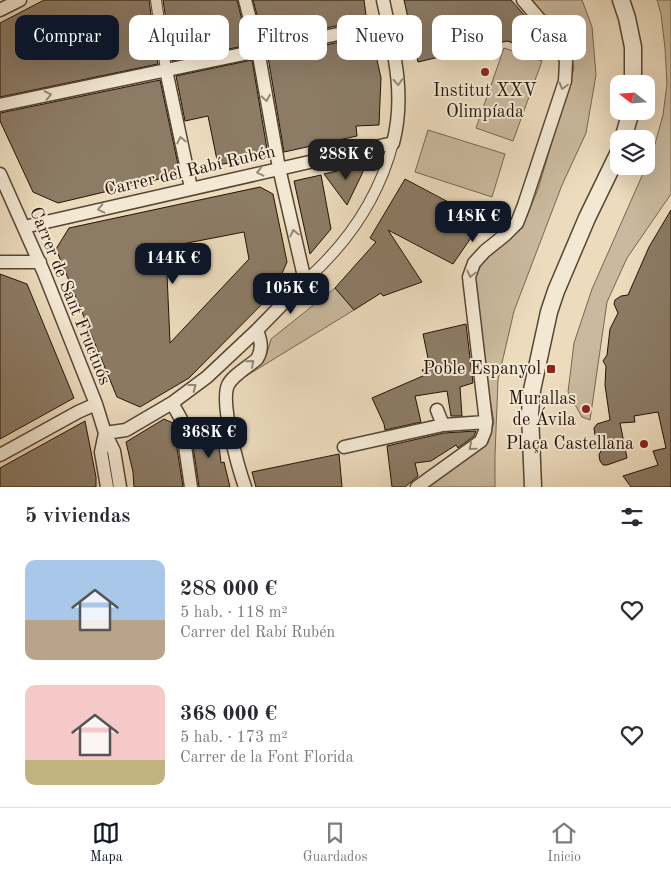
<!DOCTYPE html>
<html lang="es">
<head>
<meta charset="utf-8">
<style>
	:root { --surface:#fff; --page:#f7f7f7; --text:#2b2b33; --muted:#7c7c81; --line:#e1e1e2; --accent:#111827 }
	body { margin:0; font-family:"Old Standard TT",serif; background:var(--page); color:var(--text); height:100vh; display:flex; flex-direction:column; font-size:19px; white-space:nowrap }
	* { box-sizing:border-box; margin:0 }
	p { font-size:16px; color:var(--muted) }
	.icon { flex:none; width:28px; height:28px; fill:none; stroke:currentColor; stroke-width:2; stroke-linecap:round; stroke-linejoin:round }
	.map { position:relative; height:487px; overflow:hidden }
	.details { display:flex; flex-direction:column; background:var(--surface); flex:1 }
	.details>* { flex:none }
	.banner { position:absolute; left:15px; top:15px; width:641px; height:45px; display:flex; gap:10px }
	.needle { width:32px; rotate:287deg }
	.buttons { position:absolute; left:610px; top:75px; display:grid; gap:10px }
	.buttons a { display:grid; place-items:center; width:45px; height:45px; border-radius:10px; background:var(--surface); box-shadow:0 5px 20px #0002; font-size:25px }
	.price { position:absolute; translate:-50% -42px; padding:0 11px; border-radius:10px; background:var(--accent); color:#fff; font-size:16px; line-height:32px; filter:drop-shadow(0 1px 2px #0008) }
	.price::after { content:''; position:absolute; left:50%; top:30px; width:15px; height:11px; margin-left:-8px; background:inherit; clip-path:polygon(0 0,100% 0,50% 100%) }
	.price.active { background:#222; color:#fff }
	ul { padding:0; list-style:none }
	li { display:flex; align-items:center; gap:15px; height:125px; padding:0 25px }
	li span { display:grid; place-items:center; flex:none; width:140px; height:100px; border-radius:10px; color:#555 }
	li>.icon { margin-inline-start:auto }
	span .icon { width:60px; height:60px; fill:#fffc; stroke-width:1 }
	li b { font-size:21px }
	h2 { display:flex; justify-content:space-between; align-items:center; height:60px; padding:0 25px; font-size:21px }
	.tag { padding:0 18px; border-radius:10px; background:var(--surface); box-shadow:0 5px 20px #0002; font-size:18px; line-height:45px }
	.tag.active { background:var(--accent); color:#fff }
	.tabs { display:flex; justify-content:space-around; align-items:center; height:70px; border-top:1px solid var(--line); background:var(--surface); font-size:14px; color:var(--muted) }
	.tabs a { display:grid; justify-items:center; gap:2px }
	.tabs .active { color:var(--accent) }
	.map>svg:first-child { display:block }
	.green { fill:#cab99e; stroke:#786652 }
	.building { fill:#8c7b65; stroke:#251305; fill-rule:evenodd }
	.lines { fill:none; stroke-linecap:round; stroke-linejoin:round }
	.pedestrian-casing { stroke:#574533; stroke-width:12 }
	.minor-casing { stroke:#574533; stroke-width:15 }
	.tertiary-casing { stroke:#574533; stroke-width:19 }
	.pedestrian { stroke:#f3e8d4; stroke-width:10 }
	.minor { stroke:#f3e8d4; stroke-width:12 }
	.tertiary { stroke:#f3e8d4; stroke-width:16 }
	.oneway { stroke:#968877 }
	.poi-dot { fill:#8f2418; stroke:#f3e8d4; stroke-width:2 }
	.labels { text-anchor:middle; dominant-baseline:central; stroke-width:4; stroke-linejoin:round; paint-order:stroke }
	.poi-label { font-size:18px; fill:#251305; stroke:#f3e8d4; text-anchor:end }
	.street-label { font-size:18px; fill:#251305; stroke:#f3e8d4 }
</style>
</head>
<body>
<div class="map">
<svg width="671" height="487" viewBox="0 0 671 487">
	<rect width="100%" height="100%" fill="#ecdbbd"/>
	<filter id="stains"><feTurbulence type="fractalNoise" baseFrequency=".004" numOctaves="4"/><feColorMatrix values="0 0 0 0 .2 0 0 0 0 .09 0 0 0 0 .02 0 0 0 .5 -.17"/></filter>
	<radialGradient id="worn" r=".72"><stop offset=".6" stop-color="#630" stop-opacity="0"/><stop offset="1" stop-color="#630" stop-opacity=".3"/></radialGradient>
	<path class="green" d="M 531,0 L 582,0 L 592,27 L 596,75 L 586,133 L 562,185 L 514,311 L 498,380 L 495,455 L 495,487 L 426,487 L 488,443 L 494,422 L 485,372 L 474,280 L 484,259 L 522,228 L 538,189 L 574,68 L 568,44 Z
		M 657,0 L 671,0 L 671,194 L 627,258 L 607,302 L 590,420 L 582,417 L 568,392 L 574,343 L 592,289 L 653,151 L 663,115 L 667,84 L 665,48 L 661,14 Z
		M 504,48 L 542,61 L 513,141 L 476,128 Z
		M 428,130 L 505,154 L 492,197 L 415,172 Z
		M 335,288 L 354,310 L 233,384 L 262,359 L 267,353 L 271,339 Z"/>
	<path class="building" d="M 44,0 L 149,0 L 158,64 L 0,97 L 0,23 Z
		M 163,0 L 237,0 L 248,45 L 172,61 Z
		M 253,0 L 364,0 L 367,23 L 360,21 L 264,41 Z
		M 404,0 L 511,0 L 542,35 L 550,54 L 507,41 L 418,62 Z
		M 369,33 L 371,33 L 381,78 L 379,125 L 356,126 L 357,136 L 284,152 L 268,57 L 364,37 Z
		M 252,60 L 268,155 L 218,165 L 208,116 L 185,121 L 176,76 Z
		M 160,80 L 180,174 L 58,203 L 33,192 L 0,121 L 0,113 Z
		M 366,164 L 361,176 L 347,205 L 324,174 Z
		M 321,175 L 331,229 L 310,254 L 294,181 Z
		M 405,179 L 471,214 L 489,216 L 481,231 L 477,229 L 453,264 L 388,230 L 422,282 L 383,296 L 381,293 L 354,310 L 335,288 L 376,242 L 370,238 Z
		M 260,187 L 273,194 L 287,262 L 274,292 L 189,378 L 140,407 L 117,397 L 56,249 L 69,228 ZM 244,232 L 249,259 L 170,343 L 167,274 L 168,256 L 179,253 L 177,245 Z
		M 671,210 L 671,487 L 631,487 L 623,476 L 658,465 L 653,451 L 666,448 L 658,412 L 634,416 L 635,422 L 620,423 L 627,458 L 607,465 L 603,465 L 600,461 L 599,455 L 605,442 L 595,435 L 594,428 L 597,424 L 610,420 L 605,385 L 606,366 L 603,361 L 607,355 L 610,329 L 618,313 L 614,304 L 615,300 L 621,296 L 628,295 L 649,247 Z
		M 0,274 L 27,284 L 74,398 L 0,439 Z
		M 466,324 L 473,383 L 460,387 L 462,416 L 451,416 L 447,391 L 415,396 L 421,422 L 385,430 L 384,424 L 372,398 L 425,375 L 422,370 L 430,368 L 423,334 Z
		M 164,419 L 173,423 L 183,487 L 134,487 L 133,472 L 126,442 Z
		M 85,421 L 96,477 L 96,487 L 0,487 L 0,468 Z
		M 194,427 L 214,428 L 213,437 L 218,437 L 221,463 L 224,462 L 230,487 L 199,487 L 191,432 L 194,433 Z
		M 476,431 L 474,436 L 458,448 L 456,445 L 431,461 L 415,463 L 418,476 L 405,487 L 392,487 L 387,446 L 444,433 Z
		M 339,454 L 342,487 L 256,487 L 252,472 Z"/>
	<g class="lines">
		<defs>
			<path id="pedestrian" d="M 156,0 L 166,70
				M 305,281 C 347,244 379,197 393,143"/>
			<path id="minor" d="M 0,10 L 20,0
				M 166,70 L 191,188
				M 0,105 L 362,29
				M 0,174 L 44,273 L 96,404 L 105,433 L 114,451 L 120,487
				M 24,227 L 393,143 C 406,94 393,48 383,0
				M 0,262 L 40,262
				M 172,403 L 181,419 L 191,487
				M 437,410 L 443,425
				M 105,433 L 126,430 L 172,403 L 207,377 L 257,330 L 305,281 L 279,168 L 258,50 L 245,0
				M 105,433 L 101,452 L 107,487
				M 344,447 L 443,425 L 486,422
				M 0,455 L 78,412 L 96,404
				M 245,487 C 238,467 220,403 228,385 C 233,375 248,367 257,359 C 263,349 261,341 257,330
				M 417,487 L 481,441 L 485,431 L 486,422 L 469,277 L 474,263 L 485,251 L 505,235 L 517,223 L 524,205 L 565,81 L 566,61 L 559,42 L 523,0"/>
			<path id="tertiary" d="M 621,0 L 627,18 L 633,47 L 633,84
				M 623,139 L 631,111
				M 533,487 L 530,413 L 532,390 L 549,312 L 556,291 L 587,218 L 619,152"/>
		</defs>
		<use href="#pedestrian" class="pedestrian-casing"/>
		<use href="#minor" class="minor-casing"/>
		<use href="#tertiary" class="tertiary-casing"/>
		<use href="#pedestrian" class="pedestrian"/>
		<use href="#minor" class="minor"/>
		<use href="#tertiary" class="tertiary"/>
	</g>
	<defs><path id="oneway-chevron" d="M-2-3.5L2.5 0L-2 3.5" fill="none" stroke-width="1.6" stroke-linecap="round" stroke-linejoin="round" transform="scale(1.25)"/></defs>
	<g class="oneway">
		<use href="#oneway-chevron" transform="translate(398 82) rotate(87)"/>
		<use href="#oneway-chevron" transform="translate(563 86) rotate(105)"/>
		<use href="#oneway-chevron" transform="translate(48 95) rotate(-12)"/>
		<use href="#oneway-chevron" transform="translate(266 98) rotate(80)"/>
		<use href="#oneway-chevron" transform="translate(181 140) rotate(-102)"/>
		<use href="#oneway-chevron" transform="translate(260 172) rotate(167)"/>
		<use href="#oneway-chevron" transform="translate(101 209) rotate(167)"/>
		<use href="#oneway-chevron" transform="translate(294 233) rotate(-103)"/>
		<use href="#oneway-chevron" transform="translate(471 274) rotate(103)"/>
		<use href="#oneway-chevron" transform="translate(251 363) rotate(-41)"/>
		<use href="#oneway-chevron" transform="translate(193 387) rotate(-37)"/>
		<use href="#oneway-chevron" transform="translate(472 447) rotate(141)"/>
	</g>
	<g class="poi-dot">
		<circle cx="485" cy="72" r="5"/>
		<rect x="546" y="364" width="10" height="10" rx="2.5"/>
		<circle cx="586" cy="409" r="5"/>
		<circle cx="644" cy="444" r="5"/>
	</g>
	<g class="labels">
		<g class="poi-label">
			<text x="485" y="91" text-anchor="middle">Institut XXV<tspan x="485" dy="21">Olimpíada</tspan></text>
			<text x="541" y="369">Poble Espanyol</text>
			<text x="576" y="399">Murallas<tspan x="576" dy="21">de Ávila</tspan></text>
			<text x="634" y="444">Plaça Castellana</text>
		</g>
		<g class="street-label">
			<text transform="translate(190 171) rotate(-13)">Carrer del Rabí Rubén</text>
			<text transform="translate(70 296) rotate(68)">Carrer de Sant Fructuós</text>
		</g>
	</g>
	<rect width="100%" height="100%" filter="url(#stains)"/>
	<rect width="100%" height="100%" fill="url(#worn)"/>
</svg>
<div class="buttons">
<a><svg class="needle" viewBox="-14 -14 28 28"><path d="M0-13l5 13h-10z" fill="#e53935"/><path d="M0 13l5-13h-10z" fill="#7c7c81"/></svg></a>
<a><svg class="icon" aria-label="layers" viewBox="0 0 24 24"><path d="M12 4l9 5-9 5-9-5zM3 14l9 5 9-5"/></svg></a>
</div>
<b class="price active" style="left:346px;top:181px">288K €</b>
<b class="price" style="left:473px;top:243px">148K €</b>
<b class="price" style="left:173px;top:285px">144K €</b>
<b class="price" style="left:291px;top:315px">105K €</b>
<b class="price" style="left:209px;top:459px">368K €</b>
<div class="banner">
<a class="tag active">Comprar</a>
<a class="tag">Alquilar</a>
<a class="tag">Filtros</a>
<a class="tag">Nuevo</a>
<a class="tag">Piso</a>
<a class="tag">Casa</a>
</div>
</div>
<section class="details">
<h2>5 viviendas<svg class="icon" aria-label="filters" viewBox="0 0 24 24"><path d="M4 7h16M4 17h16"/><circle cx="9" cy="7" r="2"/><circle cx="15" cy="17" r="2"/></svg></h2>
<ul>
<li><span style="background:linear-gradient(#a9c7e8 60%,#b9a48a 0)"><svg class="icon" aria-label="home" viewBox="0 0 24 24"><path d="M3 11l9-7 9 7M6 9v11h12V9"/></svg></span><div><b>288 000 €</b><p>5 hab. · 118 m²</p><p>Carrer del Rabí Rubén</p></div><svg class="icon" aria-label="heart" viewBox="0 0 24 24"><path d="M12 20l-8-8c-3-5 5-10 8-4 3-6 11-1 8 4z"/></svg></li>
<li><span style="background:linear-gradient(#f6c9c9 75%,#c2b280 0)"><svg class="icon" aria-label="home" viewBox="0 0 24 24"><path d="M3 11l9-7 9 7M6 9v11h12V9"/></svg></span><div><b>368 000 €</b><p>5 hab. · 173 m²</p><p>Carrer de la Font Florida</p></div><svg class="icon" aria-label="heart" viewBox="0 0 24 24"><path d="M12 20l-8-8c-3-5 5-10 8-4 3-6 11-1 8 4z"/></svg></li>
</ul>
</section>
<nav class="tabs">
<a class="active"><svg class="icon" aria-label="map" viewBox="0 0 24 24"><path d="M3 6l6-2 6 2 6-2v14l-6 2-6-2-6 2zM9 4v14M15 6v14"/></svg>Mapa</a>
<a><svg class="icon" aria-label="saved" viewBox="0 0 24 24"><path d="M7 4h10v16l-5-4-5 4z"/></svg>Guardados</a>
<a><svg class="icon" aria-label="home" viewBox="0 0 24 24"><path d="M3 11l9-7 9 7M6 9v11h12V9"/></svg>Inicio</a>
</nav>
</body>
</html>
